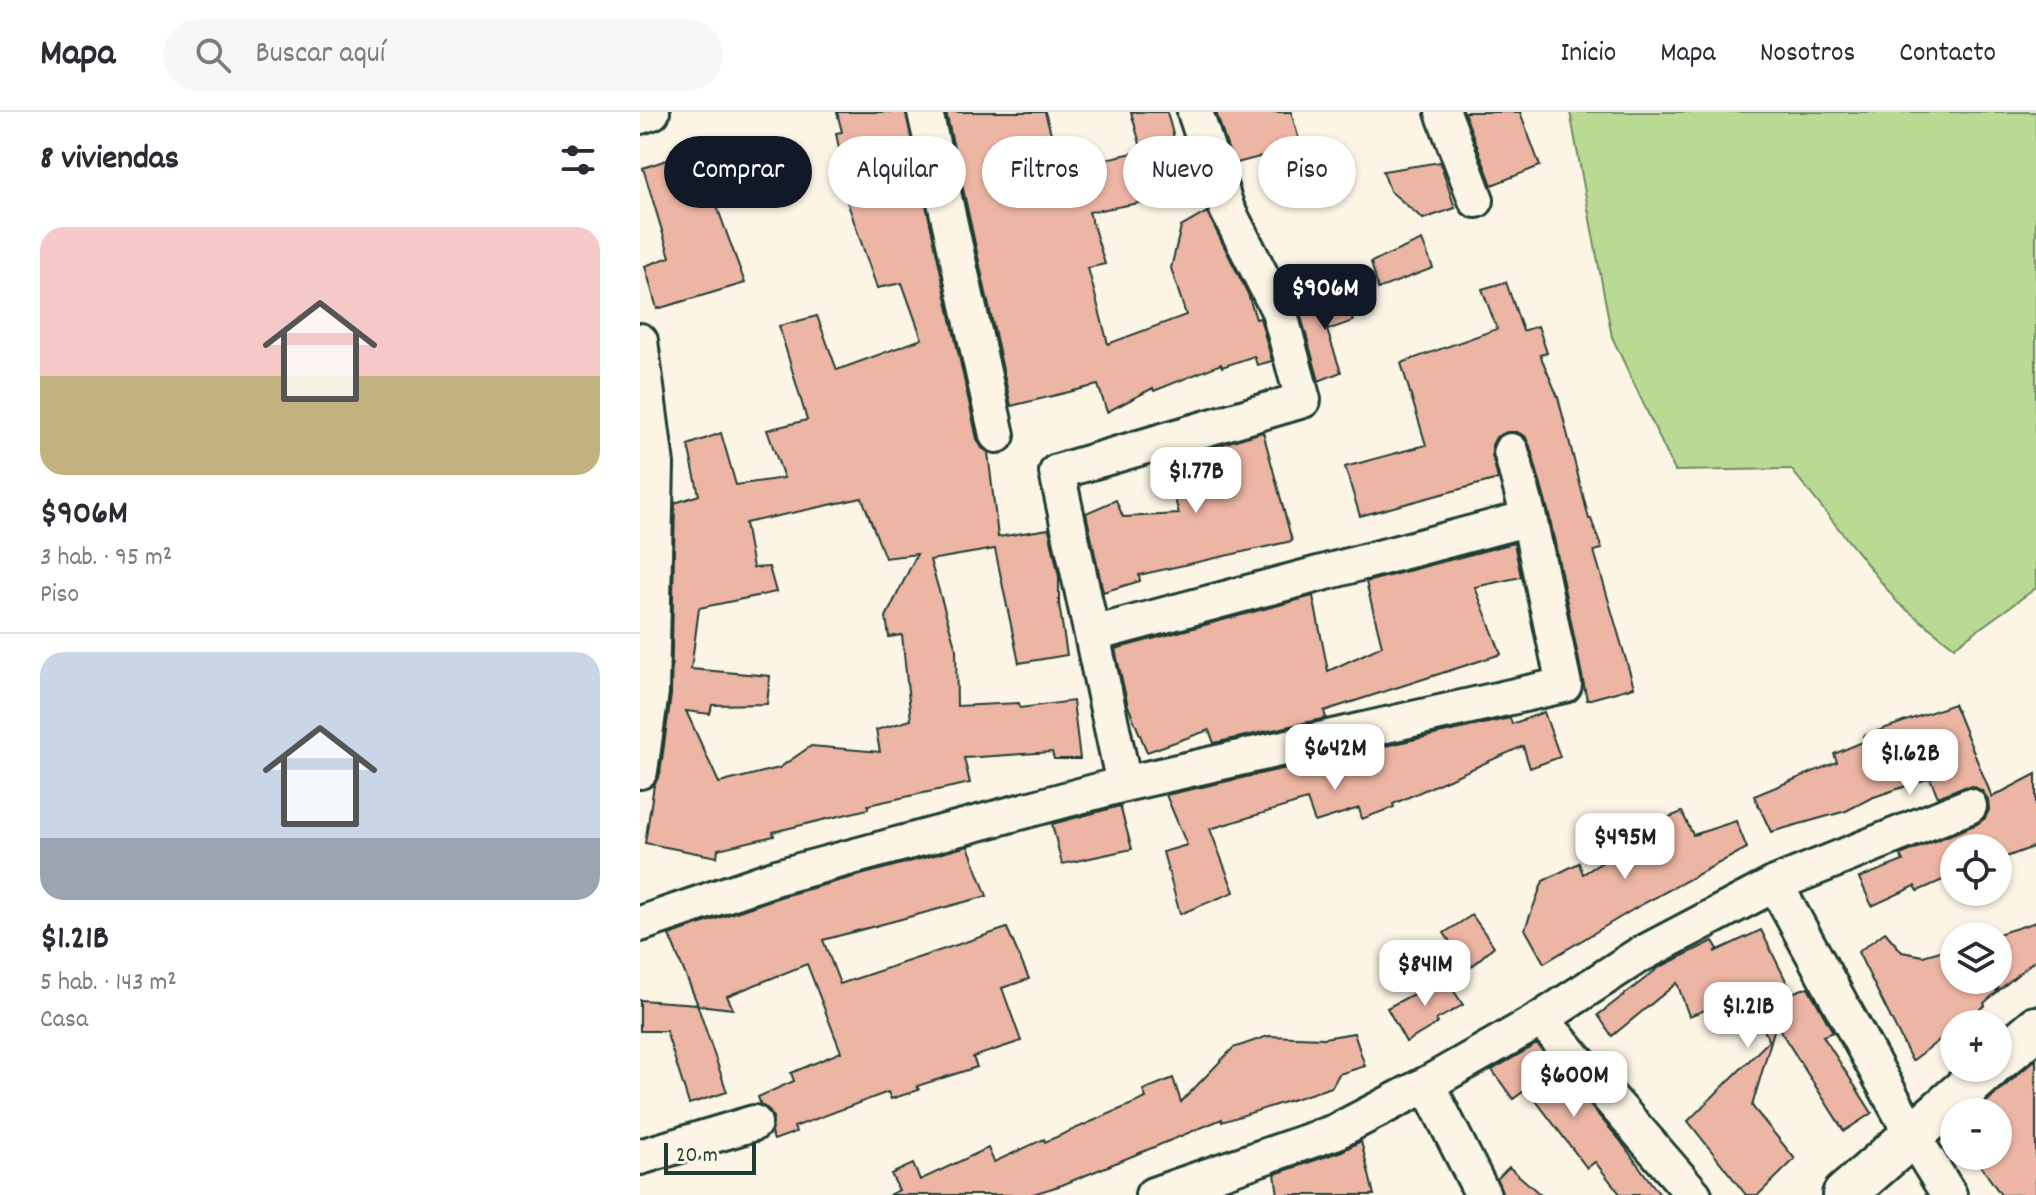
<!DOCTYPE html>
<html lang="es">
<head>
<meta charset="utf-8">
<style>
	:root { --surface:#fff; --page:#f7f7f7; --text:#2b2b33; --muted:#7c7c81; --line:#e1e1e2; --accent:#111827 }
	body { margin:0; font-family:Dekko,sans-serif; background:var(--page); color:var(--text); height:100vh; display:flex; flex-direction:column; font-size:30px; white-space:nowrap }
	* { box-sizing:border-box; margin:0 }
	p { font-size:26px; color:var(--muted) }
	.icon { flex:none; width:44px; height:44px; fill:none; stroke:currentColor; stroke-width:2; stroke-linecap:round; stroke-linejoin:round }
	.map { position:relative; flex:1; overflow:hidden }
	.panel { display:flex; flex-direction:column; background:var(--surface); width:640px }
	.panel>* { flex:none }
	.guide { position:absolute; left:24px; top:24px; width:760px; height:72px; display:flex; gap:16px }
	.fabs { position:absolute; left:1300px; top:722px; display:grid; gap:16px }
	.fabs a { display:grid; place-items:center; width:72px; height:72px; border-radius:50%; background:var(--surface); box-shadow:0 2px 6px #0004; font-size:40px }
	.scale { position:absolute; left:24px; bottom:20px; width:92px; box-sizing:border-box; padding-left:8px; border:4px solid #1f3d34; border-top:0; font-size:22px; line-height:28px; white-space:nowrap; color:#1f3d34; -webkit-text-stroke:6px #fcf5e5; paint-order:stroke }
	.price { position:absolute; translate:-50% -68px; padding:0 18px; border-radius:16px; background:#fff; color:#222; font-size:26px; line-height:52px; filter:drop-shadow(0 2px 4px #0008) }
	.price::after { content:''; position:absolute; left:50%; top:48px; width:24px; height:18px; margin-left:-12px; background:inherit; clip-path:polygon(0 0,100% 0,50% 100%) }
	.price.on { background:var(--accent); color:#fff }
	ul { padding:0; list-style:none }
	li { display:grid; align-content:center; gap:16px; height:424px; padding:0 40px }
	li+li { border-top:2px solid var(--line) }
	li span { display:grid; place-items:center; height:248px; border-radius:24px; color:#555 }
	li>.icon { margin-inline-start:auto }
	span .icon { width:144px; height:144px; fill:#fffc; stroke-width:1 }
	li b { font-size:34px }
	h2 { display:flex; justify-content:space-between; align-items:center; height:96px; padding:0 40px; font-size:34px }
	.pill { padding:0 28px; border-radius:36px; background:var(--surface); box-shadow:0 2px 6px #0004; font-size:28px; line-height:72px }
	.pill.on { background:var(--accent); color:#fff }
	header { display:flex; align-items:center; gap:48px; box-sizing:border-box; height:112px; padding:0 40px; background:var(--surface); border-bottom:2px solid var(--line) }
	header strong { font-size:38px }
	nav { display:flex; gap:44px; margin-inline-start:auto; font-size:28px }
	.search { width:560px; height:72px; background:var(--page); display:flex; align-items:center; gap:20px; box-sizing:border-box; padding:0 28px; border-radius:44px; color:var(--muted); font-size:30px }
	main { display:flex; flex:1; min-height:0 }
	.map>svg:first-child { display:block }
	.green { fill:#bad992; stroke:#6c8b63; stroke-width:2 }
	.building { fill:#edb5a3; stroke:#1f3d34; stroke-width:2; fill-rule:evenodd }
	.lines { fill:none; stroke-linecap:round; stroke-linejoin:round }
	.minor-casing { stroke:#1f3d34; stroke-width:40 }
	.major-casing { stroke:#1f3d34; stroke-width:48 }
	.minor { stroke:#fcf5e5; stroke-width:34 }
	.major { stroke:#fcf5e5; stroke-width:42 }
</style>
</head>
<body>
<header>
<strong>Mapa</strong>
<div class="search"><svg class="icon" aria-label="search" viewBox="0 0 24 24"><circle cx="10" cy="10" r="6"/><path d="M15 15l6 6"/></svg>Buscar aquí</div>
<nav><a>Inicio</a><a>Mapa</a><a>Nosotros</a><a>Contacto</a></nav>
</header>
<main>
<section class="panel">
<h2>8 viviendas<svg class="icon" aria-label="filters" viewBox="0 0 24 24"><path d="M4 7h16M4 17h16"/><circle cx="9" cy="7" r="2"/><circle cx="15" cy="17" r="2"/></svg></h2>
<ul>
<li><span style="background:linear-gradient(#f6c9c9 60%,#c2b280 0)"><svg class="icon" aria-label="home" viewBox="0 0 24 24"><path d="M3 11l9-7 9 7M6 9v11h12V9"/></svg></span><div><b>$906M</b><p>3 hab. · 95 m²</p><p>Piso</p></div></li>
<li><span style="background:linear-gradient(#c9d6e8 75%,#9aa5b1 0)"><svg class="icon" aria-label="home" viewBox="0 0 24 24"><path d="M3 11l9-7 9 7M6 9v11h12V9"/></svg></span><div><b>$1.21B</b><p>5 hab. · 143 m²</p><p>Casa</p></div></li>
</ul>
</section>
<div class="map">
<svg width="1396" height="1083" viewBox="0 0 1396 1083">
	<rect width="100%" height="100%" fill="#fcf5e5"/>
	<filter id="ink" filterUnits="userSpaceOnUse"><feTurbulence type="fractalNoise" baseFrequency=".0125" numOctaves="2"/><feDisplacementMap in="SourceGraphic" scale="16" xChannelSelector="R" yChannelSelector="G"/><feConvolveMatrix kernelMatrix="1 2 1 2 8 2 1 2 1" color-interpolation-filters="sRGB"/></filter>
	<g filter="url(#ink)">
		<path class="green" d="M 930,0 L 1396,0 L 1396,476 L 1314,535 L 1258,491 L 1151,357 L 1035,359 L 972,225 Z"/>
		<path class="building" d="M 197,0 L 266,0 L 337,327 L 342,336 L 348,340 L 358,425 L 409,417 L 419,465 L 419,492 L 427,543 L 379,551 L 355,437 L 290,448 L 316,537 L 317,594 L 379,591 L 380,596 L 433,589 L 440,647 L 414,647 L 412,640 L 324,646 L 330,671 L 228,693 L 228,697 L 133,720 L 134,724 L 78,737 L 77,745 L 5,731 L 14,673 L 20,662 L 31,583 L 35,391 L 59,383 L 48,333 L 81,321 L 96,373 L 144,366 L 127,318 L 167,308 L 139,214 L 177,204 L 197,258 L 282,227 L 262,171 L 237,176 L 200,69 L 205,68 L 196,21 L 202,20 ZM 222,386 L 245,446 L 277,442 L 246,505 L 249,525 L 262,523 L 271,608 L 236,618 L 240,640 L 171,634 L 139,656 L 79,671 L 46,599 L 70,602 L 72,593 L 127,592 L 130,564 L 51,557 L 59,496 L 136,480 L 129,455 L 113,456 L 105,411 Z
			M 306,0 L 405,0 L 421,57 L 502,39 L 491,0 L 527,0 L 549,82 L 449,100 L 465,152 L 448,156 L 468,232 L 546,203 L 531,156 L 541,115 L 567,100 L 608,182 L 616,207 L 620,206 L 632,249 L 617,253 L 614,244 L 582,255 L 581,252 L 514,279 L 513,276 L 467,300 L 458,273 L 371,294 Z
			M 576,0 L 651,0 L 661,34 L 593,52 Z
			M 824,0 L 880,0 L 900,54 L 852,73 Z
			M 68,34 L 86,89 L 76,92 L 105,171 L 17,197 L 5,154 L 30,145 L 3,56 Z
			M 800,50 L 815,96 L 783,107 L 750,79 L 743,59 Z
			M 782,128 L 793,156 L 738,177 L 731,150 Z
			M 866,170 L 883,219 L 898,214 L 907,241 L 900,243 L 918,285 L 949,407 L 951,407 L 962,437 L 954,439 L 994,575 L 947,588 L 909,402 L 890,334 L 885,324 L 877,320 L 867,320 L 856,325 L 852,333 L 852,343 L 858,367 L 720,404 L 705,355 L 786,333 L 761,251 L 857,217 L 842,177 Z
			M 703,181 L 713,209 L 687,218 L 701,260 L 679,269 L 659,197 Z
			M 623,320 L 652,429 L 499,463 L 500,469 L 463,480 L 446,401 L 476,388 L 483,405 L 539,402 L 525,349 Z
			M 874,431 L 881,465 L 835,475 L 861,542 L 684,599 L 686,606 L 574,631 L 569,618 L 507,640 L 488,594 L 475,537 L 673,484 L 688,559 L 742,534 L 726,470 Z
			M 1314,592 L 1352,685 L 1396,662 L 1396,734 L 1358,748 L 1358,736 L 1314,736 L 1314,759 L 1303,763 L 1305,767 L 1278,779 L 1275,774 L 1232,794 L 1219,766 L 1263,749 L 1260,743 L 1337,712 L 1345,706 L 1349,698 L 1348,687 L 1342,679 L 1333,674 L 1322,675 L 1298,685 L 1290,666 L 1231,686 L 1206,699 L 1131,720 L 1114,684 L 1197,650 L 1194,642 L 1225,629 L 1223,624 Z
			M 904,600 L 920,645 L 890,656 L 883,634 L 753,692 L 754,695 L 722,707 L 719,696 L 675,710 L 667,688 L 570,717 L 594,780 L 540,802 L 523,740 L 547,733 L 526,683 L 870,606 L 872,612 Z
			M 480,694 L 492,737 L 422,752 L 412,712 Z
			M 1042,700 L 1053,723 L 1096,709 L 1107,736 L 999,794 L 904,851 L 885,817 L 903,769 L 939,751 L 943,762 L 987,735 L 983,726 L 987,725 L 986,722 Z
			M 328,734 L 347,784 L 183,828 L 200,872 L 367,816 L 389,867 L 362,876 L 381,929 L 333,945 L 337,955 L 277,974 L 279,978 L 251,987 L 248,980 L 154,1015 L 156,1020 L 134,1028 L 131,1020 L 133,1005 L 128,997 L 121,993 L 118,985 L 154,969 L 151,961 L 201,940 L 167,852 L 87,884 L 93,897 L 58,893 L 29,823 L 143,784 Z
			M 832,803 L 854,834 L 829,857 L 804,821 Z
			M 1396,810 L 1396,847 L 1358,879 L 1358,822 Z
			M 1121,818 L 1152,881 L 1168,875 L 1193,920 L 1183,924 L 1232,1001 L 1204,1019 L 1136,912 L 1112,994 L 1155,1047 L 1118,1083 L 1106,1083 L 1048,1009 L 1129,929 L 1109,883 L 1079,898 L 1076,894 L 1049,904 L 1037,871 L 972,924 L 958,903 L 1020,855 L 1073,829 L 1078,837 L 1074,840 Z
			M 1245,820 L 1262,840 L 1283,844 L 1314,835 L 1314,868 L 1352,868 L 1357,880 L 1344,891 L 1345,893 L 1321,912 L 1314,912 L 1314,917 L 1272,949 L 1218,840 Z
			M 802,861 L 823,893 L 796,908 L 798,911 L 766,930 L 747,896 L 779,879 Z
			M 0,888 L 57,892 L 87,980 L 49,992 L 26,919 L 0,919 Z
			M 714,921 L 725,954 L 699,962 L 692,975 L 582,1010 L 582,1007 L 422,1073 L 390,1083 L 249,1083 L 259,1078 L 251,1062 L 273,1052 L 280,1068 L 348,1036 L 354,1050 L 404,1027 L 405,1030 L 506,986 L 503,978 L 533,966 L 541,990 L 593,936 L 628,924 L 684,926 Z
			M 897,932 L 979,1027 L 1020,1083 L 981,1083 L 955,1050 L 947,1056 L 887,977 L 873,987 L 852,958 Z
			M 1396,947 L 1396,1083 L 1361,1083 L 1334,1044 L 1358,1044 L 1358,1000 L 1335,1000 Z
			M 721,1029 L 734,1083 L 638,1083 L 635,1062 L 702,1039 Z
			M 869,1055 L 901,1083 L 863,1083 L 857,1067 Z"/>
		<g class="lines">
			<defs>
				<path id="minor" d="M 285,0 L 357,323
					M 803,0 L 836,88
					M 0,4 L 12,0
					M 0,229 L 16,352 L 11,580 L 0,659
					M 453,522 L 889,406
					M 484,672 L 417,360 L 663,288 L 639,199 L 587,97 L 555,0
					M 1135,772 L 1271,1021 L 1309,1083
					M 0,812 L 137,765 L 484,672 L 924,573 L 889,406 L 871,339
					M 901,907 L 1054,1083
					M 787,972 L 843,1083
					M 0,1045 L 114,1011
					M 513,1083 L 695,1020 L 787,972 L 901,907 L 996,845 L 1135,772 L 1329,694"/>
				<path id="major" d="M 1358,948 L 1396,916
					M 1204,1083 L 1349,956"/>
			</defs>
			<use href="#minor" class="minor-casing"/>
			<use href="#major" class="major-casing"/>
			<use href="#minor" class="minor"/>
			<use href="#major" class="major"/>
		</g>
	</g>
</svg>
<div class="fabs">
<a><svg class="icon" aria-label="locate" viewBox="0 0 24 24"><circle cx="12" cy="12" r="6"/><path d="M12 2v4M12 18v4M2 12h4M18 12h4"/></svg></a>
<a><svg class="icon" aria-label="layers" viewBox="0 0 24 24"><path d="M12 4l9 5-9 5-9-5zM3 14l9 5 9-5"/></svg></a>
<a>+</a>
<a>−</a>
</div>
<div class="scale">20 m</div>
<b class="price on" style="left:685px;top:220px">$906M</b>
<b class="price" style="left:556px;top:403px">$1.77B</b>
<b class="price" style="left:695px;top:680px">$642M</b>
<b class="price" style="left:1270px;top:685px">$1.62B</b>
<b class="price" style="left:985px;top:769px">$495M</b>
<b class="price" style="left:785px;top:896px">$841M</b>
<b class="price" style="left:1108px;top:938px">$1.21B</b>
<b class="price" style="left:934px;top:1007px">$600M</b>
<div class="guide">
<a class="pill on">Comprar</a>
<a class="pill">Alquilar</a>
<a class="pill">Filtros</a>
<a class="pill">Nuevo</a>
<a class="pill">Piso</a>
</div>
</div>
</main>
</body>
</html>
